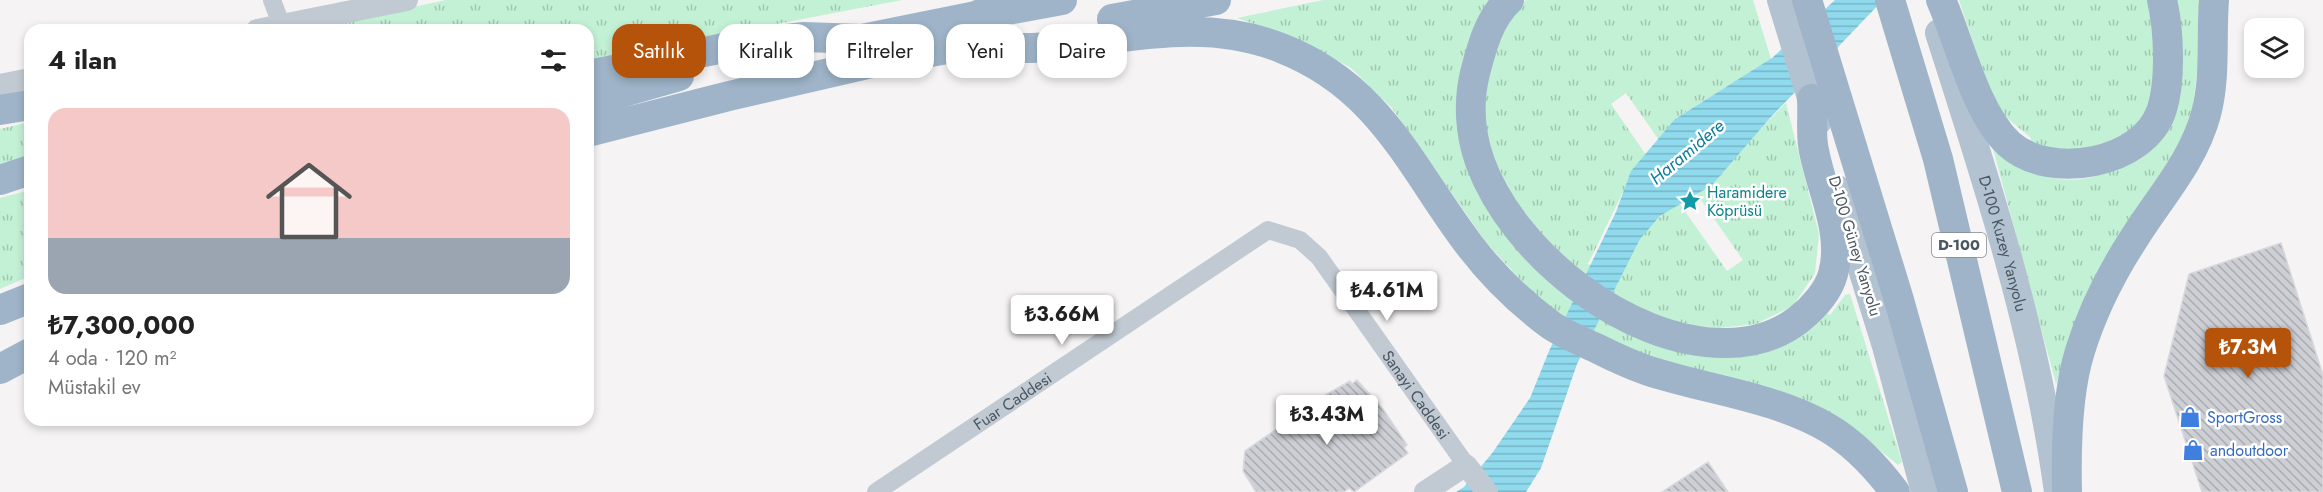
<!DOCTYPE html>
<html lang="tr">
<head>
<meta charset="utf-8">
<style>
	:root { --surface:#fff; --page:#f2f2f2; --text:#222; --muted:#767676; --line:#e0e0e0; --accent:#b45309 }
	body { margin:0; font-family:Jost,sans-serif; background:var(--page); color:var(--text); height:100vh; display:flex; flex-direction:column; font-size:22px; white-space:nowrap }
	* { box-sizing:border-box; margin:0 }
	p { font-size:20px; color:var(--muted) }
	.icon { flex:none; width:33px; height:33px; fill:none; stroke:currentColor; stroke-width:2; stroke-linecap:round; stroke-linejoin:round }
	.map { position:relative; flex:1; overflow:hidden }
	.side { position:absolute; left:24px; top:24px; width:570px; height:402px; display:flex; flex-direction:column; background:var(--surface); border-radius:18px; box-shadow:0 3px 9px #0003 }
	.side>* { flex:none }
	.top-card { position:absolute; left:612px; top:24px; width:570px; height:54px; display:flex; gap:12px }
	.buttons { position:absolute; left:2244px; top:18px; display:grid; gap:12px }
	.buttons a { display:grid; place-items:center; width:60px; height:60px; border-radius:12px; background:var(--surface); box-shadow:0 3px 9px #0003; font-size:30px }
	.price { position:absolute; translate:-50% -51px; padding:0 14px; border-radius:6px; background:#fff; color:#222; font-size:20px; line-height:39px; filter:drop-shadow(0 2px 3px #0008) }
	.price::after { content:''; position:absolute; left:50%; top:36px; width:18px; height:14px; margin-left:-9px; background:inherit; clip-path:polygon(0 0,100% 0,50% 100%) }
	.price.current { background:var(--accent); color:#fff }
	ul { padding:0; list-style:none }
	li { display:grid; align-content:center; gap:12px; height:318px; padding:0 24px }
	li+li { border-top:2px solid var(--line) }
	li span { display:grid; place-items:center; height:186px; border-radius:18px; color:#555 }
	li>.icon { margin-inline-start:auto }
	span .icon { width:108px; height:108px; fill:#fffc; stroke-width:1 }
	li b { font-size:26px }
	h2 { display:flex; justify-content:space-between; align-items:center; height:72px; padding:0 24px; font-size:26px }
	.tag { padding:0 21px; border-radius:18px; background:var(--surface); box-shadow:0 3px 9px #0003; font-size:21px; line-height:54px }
	.tag.current { background:var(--accent); color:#fff }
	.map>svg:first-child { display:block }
	.grass { fill:url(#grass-tufts) }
	.water { fill:url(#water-rules) }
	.building { fill:url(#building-back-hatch); stroke:#d7d9de; stroke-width:1.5 }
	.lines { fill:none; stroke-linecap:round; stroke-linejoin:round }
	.minor { stroke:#c1cad2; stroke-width:18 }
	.tertiary { stroke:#c1cad2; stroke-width:22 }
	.primary { stroke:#b3c2d1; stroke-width:28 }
	.trunk { stroke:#9fb4c9; stroke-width:30 }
	.labels { text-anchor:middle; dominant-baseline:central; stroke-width:5; stroke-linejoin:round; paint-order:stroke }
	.shield { fill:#fff; stroke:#808990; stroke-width:1.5 }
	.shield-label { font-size:15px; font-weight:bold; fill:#4a5661 }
	.culture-label { font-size:16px; fill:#0d838f; stroke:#fff; text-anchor:start }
	.street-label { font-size:16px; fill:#4a5661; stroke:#fff }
	.shop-label { font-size:16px; fill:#366cbe; stroke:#fff; text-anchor:start }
	.water-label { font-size:18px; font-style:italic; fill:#0c7c9b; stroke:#fff }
</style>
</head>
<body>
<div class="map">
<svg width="2323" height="492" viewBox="0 0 2323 492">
	<defs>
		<pattern id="grass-tufts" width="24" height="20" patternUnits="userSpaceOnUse" patternTransform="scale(1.5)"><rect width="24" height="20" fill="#c3f1d5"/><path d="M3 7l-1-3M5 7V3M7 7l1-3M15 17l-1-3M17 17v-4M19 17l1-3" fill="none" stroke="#a0c6b0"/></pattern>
		<pattern id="water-rules" width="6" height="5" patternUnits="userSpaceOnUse" patternTransform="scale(1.5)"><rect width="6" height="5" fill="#90daee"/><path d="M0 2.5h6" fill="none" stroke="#78b4c4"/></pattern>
		<pattern id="building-back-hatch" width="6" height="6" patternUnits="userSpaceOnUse" patternTransform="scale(1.5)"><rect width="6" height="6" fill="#cdcfd5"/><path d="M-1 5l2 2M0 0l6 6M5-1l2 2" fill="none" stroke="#a8abb0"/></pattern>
	</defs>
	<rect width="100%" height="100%" fill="#f5f3f3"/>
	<path class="grass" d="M 446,0 L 902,0 L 588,60 L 588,30 L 305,30 Z
		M 1323,0 L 1498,0 L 1461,115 L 1561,287 L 1770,350 C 1795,341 1807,332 1826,313 L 1830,315 L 1845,295 L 1850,294 L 1902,462 L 1898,465 L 1836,415 L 1805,401 L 1640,355 L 1572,324 L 1537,298 L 1485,241 L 1392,108 L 1351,68 L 1302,41 L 1237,18 Z
		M 1526,0 L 1753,0 L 1771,59 L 1676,118 L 1661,143 L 1626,93 L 1611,104 L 1655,168 L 1622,194 L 1588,264 L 1616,276 L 1639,238 L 1677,200 L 1727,271 L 1743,260 L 1696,193 L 1786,103 L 1819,234 L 1815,273 L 1793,306 L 1756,324 L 1719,328 L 1671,323 L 1626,303 L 1555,253 L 1512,196 L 1486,141 L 1482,93 L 1489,52 L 1522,3 Z
		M 1959,0 L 2153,0 L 2159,76 L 2145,118 L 2110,145 L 2066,153 L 2030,142 L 2031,138 L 2000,112 L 1991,96 Z
		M 2173,0 L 2199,0 L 2198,63 L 2192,114 L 2181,144 L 2096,275 L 2056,384 L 1992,145 C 2005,153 2018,165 2032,171 C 2074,190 2109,175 2147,153 Z
		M 30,122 L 30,157 L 0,167 L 0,129 Z
		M 30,190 L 30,276 L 0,289 L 0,198 Z"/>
	<path class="water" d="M 1835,0 L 1883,0 L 1770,118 L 1712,185 L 1660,216 L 1640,239 L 1577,364 L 1541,468 L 1526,492 L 1456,492 L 1464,487 L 1493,452 L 1530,398 L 1549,351 L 1616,212 L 1631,171 L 1675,119 L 1772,58 Z"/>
	<path class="building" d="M 2281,243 L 2323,375 L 2323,492 L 2202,492 L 2164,376 L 2189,274 Z
		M 1357,380 L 1383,409 L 1407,445 L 1404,448 L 1408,453 L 1354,492 L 1349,488 L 1344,492 L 1256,492 L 1243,471 L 1245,451 L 1327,394 L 1350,381 L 1352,384 Z
		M 1708,462 L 1728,492 L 1662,492 Z"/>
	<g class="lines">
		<g class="minor">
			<path d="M 272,0 L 281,24"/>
			<path id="s1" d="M 876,492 L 1268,230 L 1300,240 L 1319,257 L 1466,465"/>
		</g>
		<path class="tertiary" d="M 257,30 L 407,0
			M 0,85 L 30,79
			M 1425,492 L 1466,465 L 1487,492"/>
		<g class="primary">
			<path d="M 1781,0 L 1818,121"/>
			<path id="s2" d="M 1939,33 C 1987,182 2037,336 2058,492"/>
			<path d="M 1837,189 L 1886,346 L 1925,492"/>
		</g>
		<path class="trunk" d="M 1509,0 C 1489,19 1482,46 1475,73 C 1468,102 1470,134 1480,162 C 1513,253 1627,344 1726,343 C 1752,343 1777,336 1798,320 C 1812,309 1828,292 1833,274 C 1845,231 1819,186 1813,145 C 1811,130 1813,114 1812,99
			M 1807,0 L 1899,300 L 1953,492
			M 1890,0 L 1938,159 L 2017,492
			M 1941,0 C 1960,43 1975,112 2009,144 C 2050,181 2145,164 2162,109 C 2171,80 2169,30 2162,0
			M 991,13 L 1062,0
			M 1112,19 L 1216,0
			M 978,44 C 996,45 1014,49 1032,48 C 1047,48 1062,44 1076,43 C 1146,34 1213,21 1281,48 C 1381,87 1410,167 1470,246 C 1493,276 1522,304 1552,326 C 1566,335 1581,341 1596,348 C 1612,356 1629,364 1646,370 C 1706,390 1773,396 1828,428 C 1855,444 1877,468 1895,492
			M 588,75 L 744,44 L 804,37 L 862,39 L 976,16 L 1011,0
			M 588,102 L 679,76
			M 0,110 L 30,105
			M 588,132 L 729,96 L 881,61 L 997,40
			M 0,180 L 30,170
			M 0,310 L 30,298
			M 0,369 L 30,353
			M 2067,492 C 2066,449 2067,392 2080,351 C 2092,312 2111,274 2133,240 C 2159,198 2193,162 2206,114 C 2216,77 2211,37 2214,0"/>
	</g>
	<defs>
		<symbol id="sight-bare" viewBox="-9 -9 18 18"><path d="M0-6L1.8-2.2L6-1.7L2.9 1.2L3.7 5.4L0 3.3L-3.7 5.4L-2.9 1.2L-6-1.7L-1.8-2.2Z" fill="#0f9aa8" stroke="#fff" stroke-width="2.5" paint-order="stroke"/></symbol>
		<symbol id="shop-bare" viewBox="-9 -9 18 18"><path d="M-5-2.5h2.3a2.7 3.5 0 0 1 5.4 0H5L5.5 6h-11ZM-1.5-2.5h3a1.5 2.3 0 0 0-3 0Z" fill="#3f7fe0" stroke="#fff" stroke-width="2.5" paint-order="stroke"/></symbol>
	</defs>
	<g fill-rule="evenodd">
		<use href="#sight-bare" x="1675" y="186" width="30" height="30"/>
		<use href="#shop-bare" x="2175" y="402" width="30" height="30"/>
		<use href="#shop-bare" x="2178" y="435" width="30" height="30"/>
	</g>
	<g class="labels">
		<rect class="shield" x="1932" y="233" width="54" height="24" rx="4.5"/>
		<g class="shield-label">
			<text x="1959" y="245">D-100</text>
		</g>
		<g class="culture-label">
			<text x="1707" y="192">Haramidere<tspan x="1707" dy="18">Köprüsü</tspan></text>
		</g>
		<g class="street-label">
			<text stroke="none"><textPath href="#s2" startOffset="220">D-100 Kuzey Yanyolu</textPath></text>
			<text transform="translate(1855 246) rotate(73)">D-100 Güney Yanyolu</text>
			<text stroke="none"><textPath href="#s1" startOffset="699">Sanayi Caddesi</textPath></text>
			<text stroke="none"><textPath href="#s1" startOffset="164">Fuar Caddesi</textPath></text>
		</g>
		<g class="shop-label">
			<text x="2207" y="417">SportGross</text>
			<text x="2210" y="450">andoutdoor</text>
		</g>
		<g class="water-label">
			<text transform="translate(1687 152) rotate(-40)">Haramidere</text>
		</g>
	</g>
</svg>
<div class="buttons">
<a><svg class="icon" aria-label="layers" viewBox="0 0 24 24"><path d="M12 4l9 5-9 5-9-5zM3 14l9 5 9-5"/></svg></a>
</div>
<b class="price" style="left:1387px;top:322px">₺4.61M</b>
<b class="price" style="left:1062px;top:346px">₺3.66M</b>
<b class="price current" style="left:2248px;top:379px">₺7.3M</b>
<b class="price" style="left:1327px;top:446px">₺3.43M</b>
<div class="top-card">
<a class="tag current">Satılık</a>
<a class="tag">Kiralık</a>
<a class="tag">Filtreler</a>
<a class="tag">Yeni</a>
<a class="tag">Daire</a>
</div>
<section class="side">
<h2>4 ilan<svg class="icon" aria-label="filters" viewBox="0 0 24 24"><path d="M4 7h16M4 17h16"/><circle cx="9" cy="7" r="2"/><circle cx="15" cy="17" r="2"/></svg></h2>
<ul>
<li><span style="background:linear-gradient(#f6c9c9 70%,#9aa5b1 0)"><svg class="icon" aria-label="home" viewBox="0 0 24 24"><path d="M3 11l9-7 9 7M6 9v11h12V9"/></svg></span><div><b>₺7,300,000</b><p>4 oda · 120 m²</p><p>Müstakil ev</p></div></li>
</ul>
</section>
</div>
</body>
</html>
